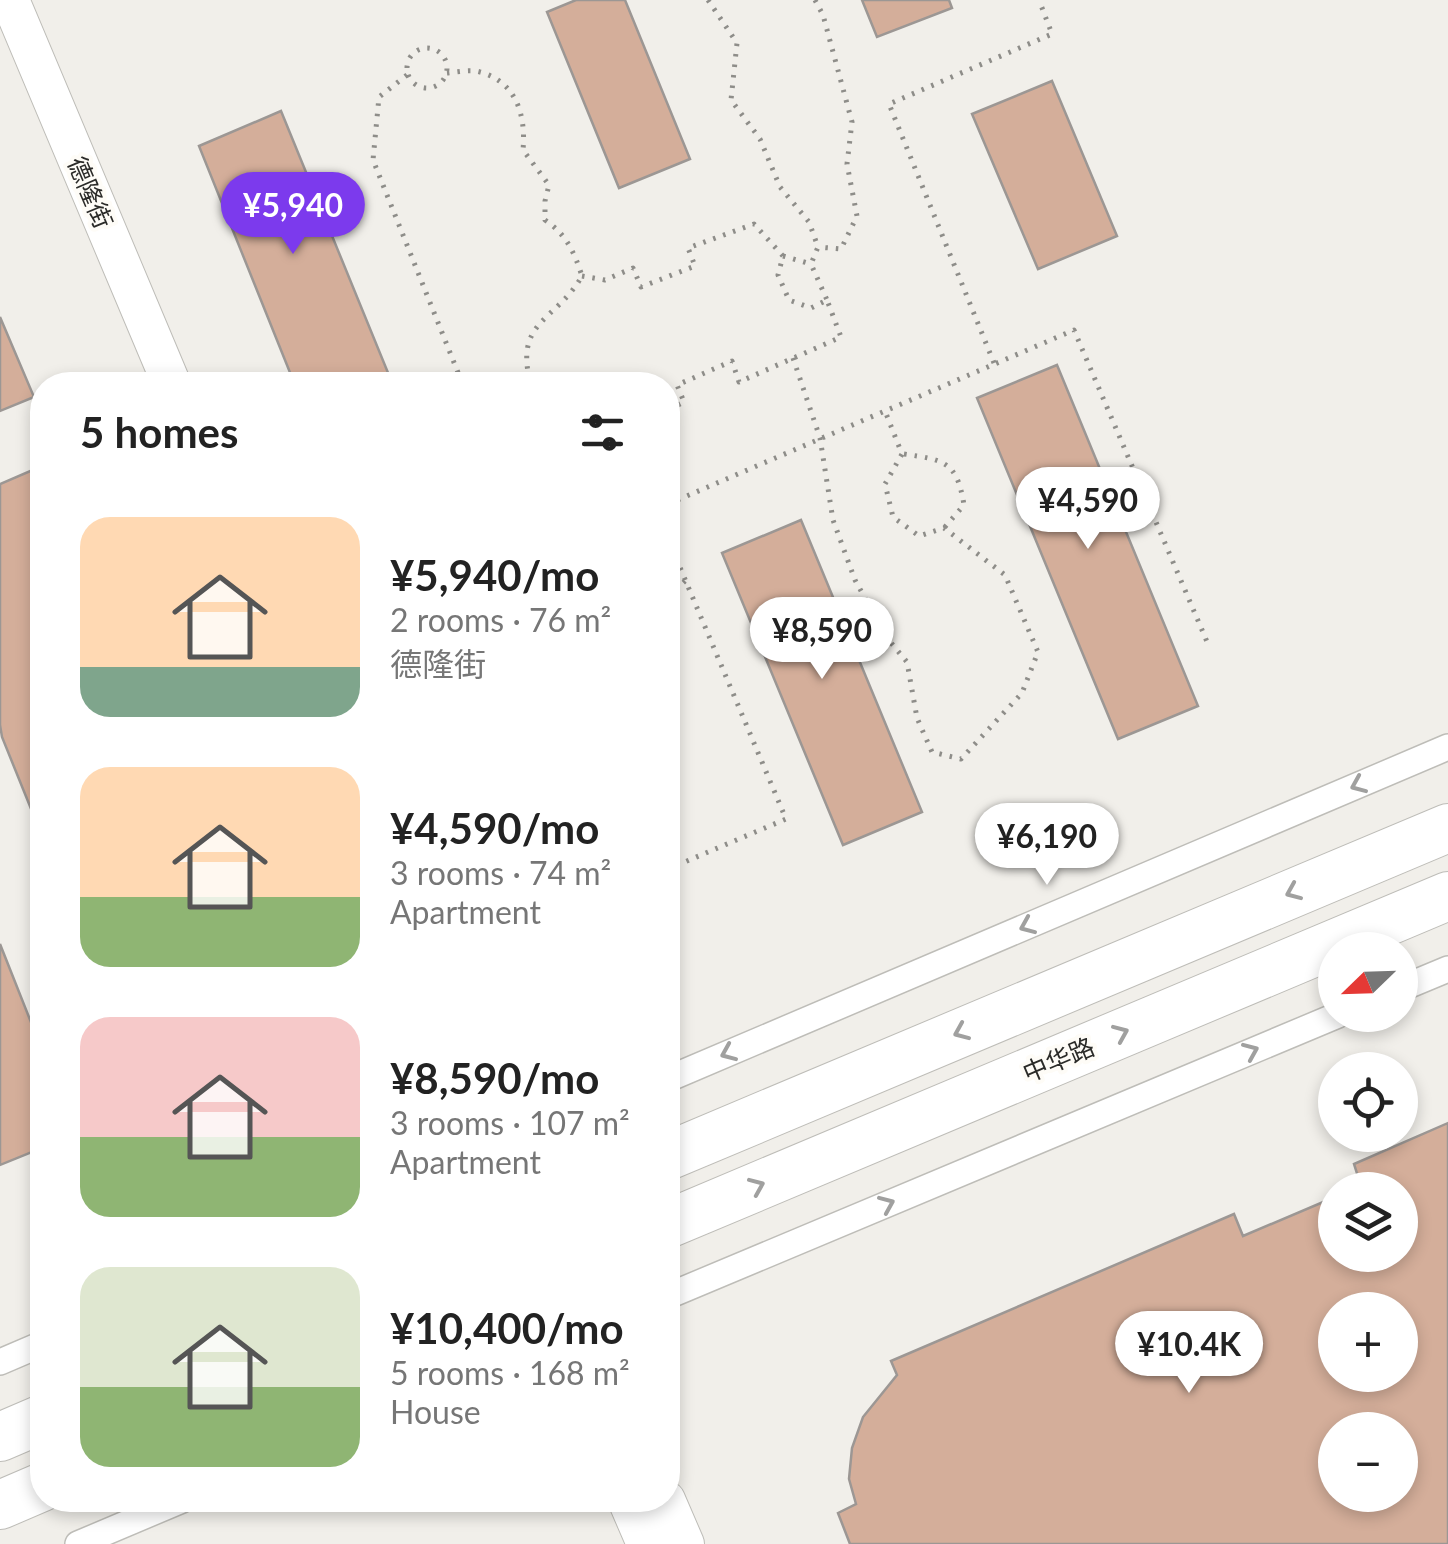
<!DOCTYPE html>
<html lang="en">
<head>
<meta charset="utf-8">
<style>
	:root { --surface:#fff; --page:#f6f6f6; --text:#222; --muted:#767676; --accent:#7c3aed }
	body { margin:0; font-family:Lato,"Noto Sans SC",sans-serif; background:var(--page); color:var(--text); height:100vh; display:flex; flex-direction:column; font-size:38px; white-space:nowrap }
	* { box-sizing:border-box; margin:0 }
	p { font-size:32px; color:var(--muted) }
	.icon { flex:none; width:55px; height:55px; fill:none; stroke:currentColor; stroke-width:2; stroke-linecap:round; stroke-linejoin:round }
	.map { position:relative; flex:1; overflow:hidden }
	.sheet { position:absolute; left:30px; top:372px; width:650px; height:1140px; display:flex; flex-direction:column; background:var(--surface); border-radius:40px; box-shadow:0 5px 15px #0003 }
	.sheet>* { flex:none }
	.needle { width:65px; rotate:247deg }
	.buttons { position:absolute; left:1318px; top:932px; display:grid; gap:20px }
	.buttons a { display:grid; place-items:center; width:100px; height:100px; border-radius:50%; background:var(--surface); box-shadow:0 5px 15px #0003; font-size:50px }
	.price { position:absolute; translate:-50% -85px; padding:0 22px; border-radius:35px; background:#fff; color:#222; font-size:32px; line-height:65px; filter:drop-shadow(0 2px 5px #0008) }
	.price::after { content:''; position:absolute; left:50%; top:60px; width:30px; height:22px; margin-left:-15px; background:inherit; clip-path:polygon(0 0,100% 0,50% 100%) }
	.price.active { background:var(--accent); color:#fff }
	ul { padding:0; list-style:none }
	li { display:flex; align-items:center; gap:30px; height:250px; padding:0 50px }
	li span { display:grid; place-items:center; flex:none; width:280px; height:200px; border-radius:30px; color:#555 }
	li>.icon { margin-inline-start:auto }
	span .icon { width:120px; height:120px; fill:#fffc; stroke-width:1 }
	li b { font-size:42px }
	h2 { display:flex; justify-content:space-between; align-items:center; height:120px; padding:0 50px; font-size:42px }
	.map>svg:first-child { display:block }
	.building { fill:#d4ae9a; stroke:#9c9794; stroke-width:2.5; fill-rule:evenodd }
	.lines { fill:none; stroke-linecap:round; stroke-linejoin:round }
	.street-casing { stroke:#bebdb8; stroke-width:28 }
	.secondary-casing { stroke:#bebdb8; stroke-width:40 }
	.highway-casing { stroke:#bebdb8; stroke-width:50 }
	.path { stroke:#8e8d89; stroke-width:5; stroke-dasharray:2.5 8; stroke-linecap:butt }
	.street { stroke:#fff; stroke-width:25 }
	.secondary { stroke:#fff; stroke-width:38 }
	.highway { stroke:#fff; stroke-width:48 }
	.oneway { stroke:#a0a09f }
	.labels { text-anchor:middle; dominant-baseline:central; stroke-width:8; stroke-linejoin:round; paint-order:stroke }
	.street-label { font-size:25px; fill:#2b2b29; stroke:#fefcf7 }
</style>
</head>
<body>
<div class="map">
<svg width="1448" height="1544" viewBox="0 0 1448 1544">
	<rect width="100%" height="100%" fill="#f1efea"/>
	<path class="building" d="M 576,0 L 625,0 L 690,159 L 619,188 L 547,12 Z
		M 862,0 L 949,0 L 952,8 L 877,37 Z
		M 1052,81 L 1117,236 L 1038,269 L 972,114 Z
		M 281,111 L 393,385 L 295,385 L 199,146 Z
		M 0,317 L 34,397 L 0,411 Z
		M 1057,365 L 1198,706 L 1118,739 L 977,398 Z
		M 42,466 L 42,836 L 2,737 L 0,725 L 0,484 Z
		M 801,520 L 922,812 L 843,845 L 722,553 Z
		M 0,944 L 42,1050 L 42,1148 L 0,1165 Z
		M 1448,1123 L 1448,1544 L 850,1544 L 838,1513 L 856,1504 L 849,1479 L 852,1448 L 863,1417 L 897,1375 L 891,1361 L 1234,1214 L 1243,1236 L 1335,1197 L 1335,1255 L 1400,1255 L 1400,1190 L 1351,1190 L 1361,1186 L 1354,1164 ZM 1335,1310 L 1400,1310 L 1400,1375 L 1335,1375 ZM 1335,1430 L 1400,1430 L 1400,1495 L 1335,1495 Z"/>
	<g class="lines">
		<defs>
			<path id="street" d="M 1400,989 L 1448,969
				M 668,1079 L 1448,747
				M 668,1296 L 1338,1015
				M 0,1362 L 42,1344
				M 78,1544 L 182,1500"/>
			<path id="secondary" d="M 10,0 L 172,385
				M 627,1500 L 646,1544
				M 666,1500 L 685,1544"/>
			<path id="highway" d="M 668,1156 L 1448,828
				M 668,1224 L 1448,896
				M 0,1437 L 42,1419
				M 0,1505 L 42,1487"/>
		</defs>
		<use href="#street" class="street-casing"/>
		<use href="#secondary" class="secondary-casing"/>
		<use href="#highway" class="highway-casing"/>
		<path class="path" d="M 708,0 L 737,43 L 731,100 L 760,139 L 780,187 L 809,222 L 818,247 L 811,264 L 827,300
			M 815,0 L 823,15 L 852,122 L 847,164 L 857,216 L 841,249 L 818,247
			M407 68a20 20 0 1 1 40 0a20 20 0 1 1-40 0Z
			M 447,73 C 457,72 471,69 480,72 C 517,82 526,116 523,150 L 549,185 L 545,201 L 545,220 C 567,235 574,252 582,276 C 556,322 513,320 531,385
			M 407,75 L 379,97 L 373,160 L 463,385
			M 783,256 L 811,264
			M 582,276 L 605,280 L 633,268 L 641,287 L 695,266 L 688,248 L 754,224 L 783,256 L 778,275 L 789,300 L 811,308 L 827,300 L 841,337 L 739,382 L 732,361 L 677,385 L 684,402 L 668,410
			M 793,358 L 820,438 L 833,520 L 855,580 L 887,638 L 907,662 L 917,718 L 932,752 L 961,759 L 1022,693 L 1038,652 L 1005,575 L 944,528 L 919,536 L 893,517 L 885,484 L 902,454 L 885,411
			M 994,363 L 889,104 L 1052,34 L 1039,0
			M 904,454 C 944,460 957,461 964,505 L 944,528
			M 668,504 L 1074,330 L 1208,644
			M 668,539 L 786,819 L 668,869
			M 668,597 L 685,581"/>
		<use href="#street" class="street"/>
		<use href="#secondary" class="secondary"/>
		<use href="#highway" class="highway"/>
	</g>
	<defs><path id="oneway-chevron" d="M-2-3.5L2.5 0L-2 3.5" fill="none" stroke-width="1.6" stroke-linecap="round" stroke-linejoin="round" transform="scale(2.5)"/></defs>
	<g class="oneway">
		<use href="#oneway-chevron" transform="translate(1358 785) rotate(157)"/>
		<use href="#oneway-chevron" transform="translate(1293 892) rotate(157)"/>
		<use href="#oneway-chevron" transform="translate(1027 926) rotate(157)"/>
		<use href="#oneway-chevron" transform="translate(961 1032) rotate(157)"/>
		<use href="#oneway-chevron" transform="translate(1121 1033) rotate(-23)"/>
		<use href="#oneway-chevron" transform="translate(1251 1051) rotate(-23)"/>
		<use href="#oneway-chevron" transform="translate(728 1053) rotate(157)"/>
		<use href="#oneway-chevron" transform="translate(757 1186) rotate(-23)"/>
		<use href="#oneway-chevron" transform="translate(887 1204) rotate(-23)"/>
	</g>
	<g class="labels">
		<g class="street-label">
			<text transform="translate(91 192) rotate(67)">德隆街</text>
			<text transform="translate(1058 1059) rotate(-23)">中华路</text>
		</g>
	</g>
</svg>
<div class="buttons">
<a><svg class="needle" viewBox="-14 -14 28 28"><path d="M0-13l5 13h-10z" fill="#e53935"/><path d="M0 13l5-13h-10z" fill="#767676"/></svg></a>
<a><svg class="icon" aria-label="locate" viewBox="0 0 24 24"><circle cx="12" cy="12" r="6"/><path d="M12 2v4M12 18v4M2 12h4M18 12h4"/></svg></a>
<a><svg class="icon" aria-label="layers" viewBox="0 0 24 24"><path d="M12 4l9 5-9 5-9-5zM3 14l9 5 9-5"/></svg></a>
<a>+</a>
<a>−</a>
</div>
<b class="price active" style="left:293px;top:257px">¥5,940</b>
<b class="price" style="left:1088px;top:552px">¥4,590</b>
<b class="price" style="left:822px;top:682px">¥8,590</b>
<b class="price" style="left:1047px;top:888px">¥6,190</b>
<b class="price" style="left:1189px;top:1396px">¥10.4K</b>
<section class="sheet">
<h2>5 homes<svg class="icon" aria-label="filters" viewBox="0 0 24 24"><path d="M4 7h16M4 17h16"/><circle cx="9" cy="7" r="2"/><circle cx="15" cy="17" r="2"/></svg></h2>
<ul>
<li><span style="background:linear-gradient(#ffd9b3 75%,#7fa58c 0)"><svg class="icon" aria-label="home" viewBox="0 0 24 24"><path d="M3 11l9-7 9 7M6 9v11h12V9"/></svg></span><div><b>¥5,940/mo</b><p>2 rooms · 76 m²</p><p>德隆街</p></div></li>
<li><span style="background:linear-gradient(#ffd9b3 65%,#8fb573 0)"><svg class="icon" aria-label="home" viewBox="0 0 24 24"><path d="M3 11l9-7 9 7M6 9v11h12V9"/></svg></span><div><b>¥4,590/mo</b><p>3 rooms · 74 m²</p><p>Apartment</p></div></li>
<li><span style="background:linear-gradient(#f6c9c9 60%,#8fb573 0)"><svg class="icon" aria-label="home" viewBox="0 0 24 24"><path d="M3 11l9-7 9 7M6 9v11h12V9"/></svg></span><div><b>¥8,590/mo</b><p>3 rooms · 107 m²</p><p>Apartment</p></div></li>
<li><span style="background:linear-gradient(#dfe7d0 60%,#8fb573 0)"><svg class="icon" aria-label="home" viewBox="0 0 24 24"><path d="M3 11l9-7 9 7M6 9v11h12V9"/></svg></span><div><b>¥10,400/mo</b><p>5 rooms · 168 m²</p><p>House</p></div></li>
</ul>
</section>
</div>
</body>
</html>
